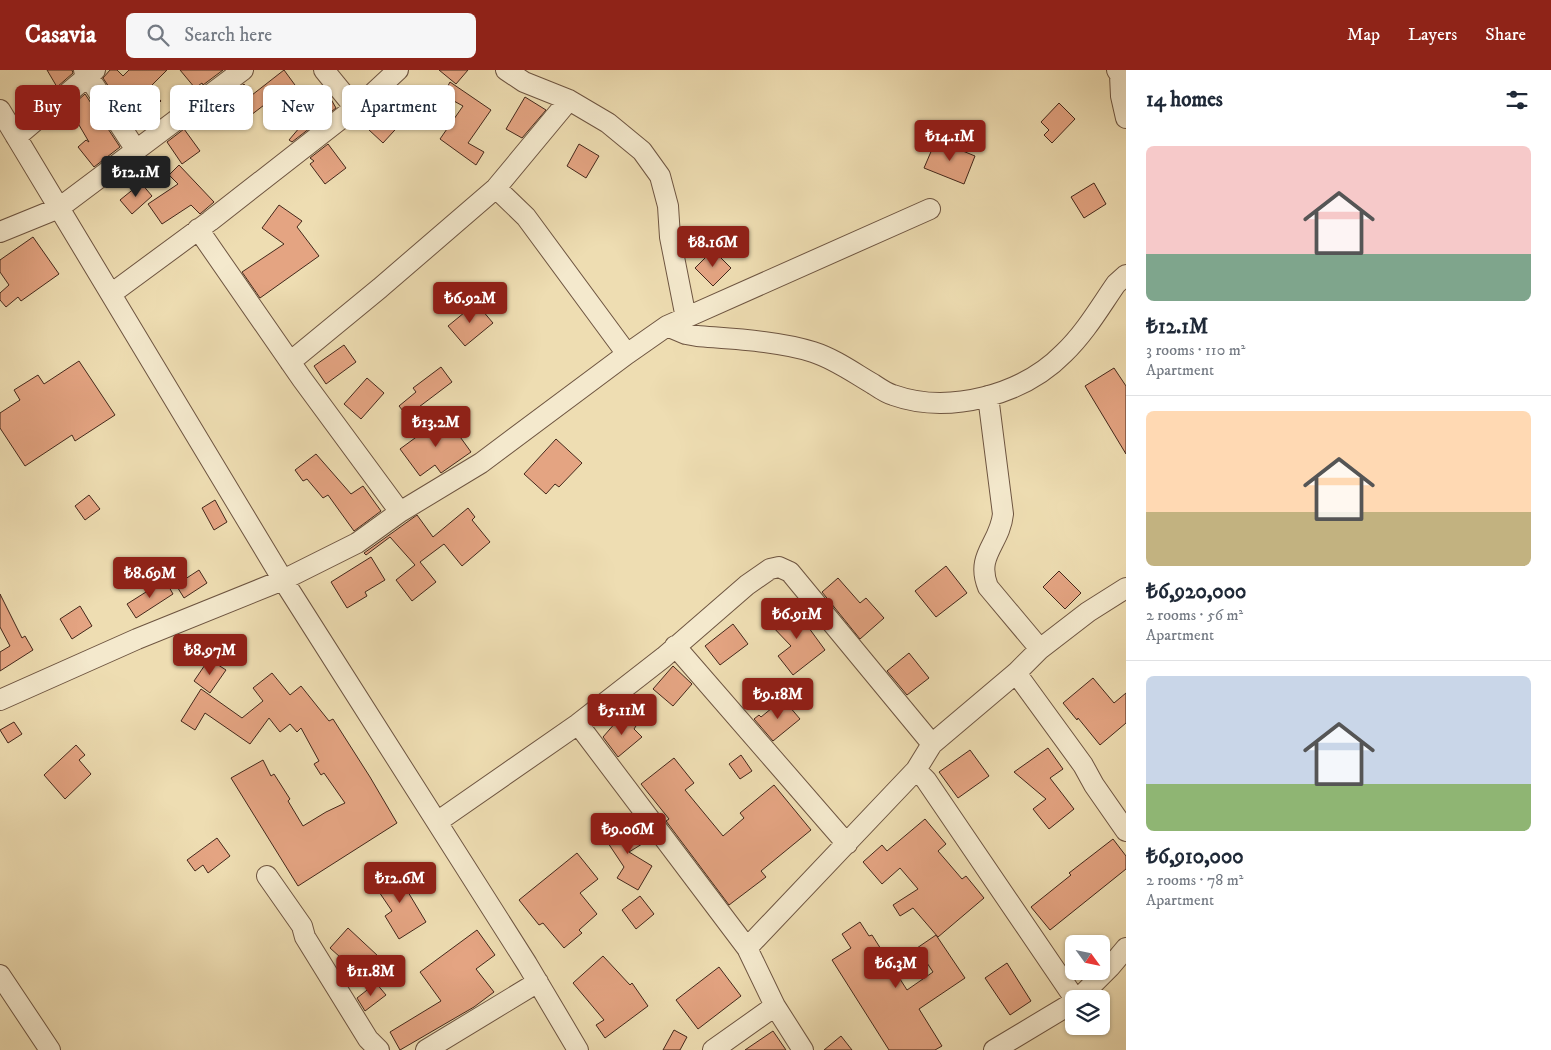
<!DOCTYPE html>
<html lang="en">
<head>
<meta charset="utf-8">
<style>
	:root { --surface:#fff; --page:#f6f6f7; --text:#1f2937; --muted:#747a83; --line:#e0e1e3; --accent:#8f2418 }
	body { margin:0; font-family:"IM FELL DW Pica",serif; background:var(--page); color:var(--text); height:100vh; display:flex; flex-direction:column; font-size:19px; white-space:nowrap }
	* { box-sizing:border-box; margin:0 }
	p { font-size:16px; color:var(--muted) }
	.icon { flex:none; width:28px; height:28px; fill:none; stroke:currentColor; stroke-width:2; stroke-linecap:round; stroke-linejoin:round }
	.map { position:relative; flex:1; overflow:hidden }
	.drawer { display:flex; flex-direction:column; background:var(--surface); width:425px }
	.drawer>* { flex:none }
	.top-card { position:absolute; left:15px; top:15px; width:475px; height:45px; display:flex; gap:10px }
	.needle { width:32px; rotate:123deg }
	.tools { position:absolute; left:1065px; top:865px; display:grid; gap:10px }
	.tools a { display:grid; place-items:center; width:45px; height:45px; border-radius:8px; background:var(--surface); box-shadow:0 1px 4px #0004; font-size:25px }
	.price { position:absolute; translate:-50% -42px; padding:0 11px; border-radius:5px; background:var(--accent); color:#fff; font-size:16px; line-height:32px; filter:drop-shadow(0 1px 2px #0008) }
	.price::after { content:''; position:absolute; left:50%; top:30px; width:15px; height:11px; margin-left:-8px; background:inherit; clip-path:polygon(0 0,100% 0,50% 100%) }
	.price.active { background:#222; color:#fff }
	ul { padding:0; list-style:none }
	li { display:grid; align-content:center; gap:10px; height:265px; padding:0 20px }
	li+li { border-top:1px solid var(--line) }
	li span { display:grid; place-items:center; height:155px; border-radius:8px; color:#555 }
	li>.icon { margin-inline-start:auto }
	span .icon { width:90px; height:90px; fill:#fffc; stroke-width:1 }
	li b { font-size:21px }
	h2 { display:flex; justify-content:space-between; align-items:center; height:60px; padding:0 20px; font-size:21px }
	.pill { padding:0 18px; border-radius:8px; background:var(--surface); box-shadow:0 1px 4px #0004; font-size:18px; line-height:45px }
	.pill.active { background:var(--accent); color:#fff }
	header { display:flex; align-items:center; gap:30px; box-sizing:border-box; height:70px; padding:0 25px; background:var(--accent); color:#fff }
	header strong { font-size:24px }
	nav { display:flex; gap:28px; margin-inline-start:auto; font-size:18px }
	.search { width:350px; height:45px; background:var(--page); display:flex; align-items:center; gap:12px; box-sizing:border-box; padding:0 18px; border-radius:8px; color:var(--muted); font-size:19px }
	main { display:flex; flex:1; min-height:0 }
	.map>svg:first-child { display:block }
	.building { fill:#e4a482; stroke:#44281b }
	.lines { fill:none; stroke-linecap:round; stroke-linejoin:round }
	.minor-casing { stroke:#6e5541; stroke-width:22 }
	.minor { stroke:#f4e9cd; stroke-width:20 }
</style>
</head>
<body>
<header>
<strong>Casavia</strong>
<div class="search"><svg class="icon" aria-label="search" viewBox="0 0 24 24"><circle cx="10" cy="10" r="6"/><path d="M15 15l6 6"/></svg>Search here</div>
<nav><a>Map</a><a>Layers</a><a>Share</a></nav>
</header>
<main>
<div class="map">
<svg width="1126" height="980" viewBox="0 0 1126 980">
	<rect width="100%" height="100%" fill="#eeddb2"/>
	<filter id="stains"><feTurbulence type="fractalNoise" baseFrequency=".004" numOctaves="4"/><feColorMatrix values="0 0 0 0 .2 0 0 0 0 .09 0 0 0 0 .02 0 0 0 .5 -.17"/></filter>
	<radialGradient id="worn" r=".72"><stop offset=".6" stop-color="#630" stop-opacity="0"/><stop offset="1" stop-color="#630" stop-opacity=".3"/></radialGradient>
	<path class="building" d="M 47,0 L 72,0 L 73,3 L 57,17 Z
		M 110,0 L 117,0 L 123,6 L 129,0 L 167,0 L 149,18 L 161,31 L 143,48 L 129,33 L 123,38 L 103,8 Z
		M 180,0 L 223,0 L 203,15 L 202,13 L 195,18 Z
		M 284,0 L 303,26 L 278,45 L 268,32 L 238,55 L 221,32 L 244,14 L 252,25 Z
		M 439,0 L 468,0 L 456,14 Z
		M 450,12 L 491,40 L 468,73 L 484,82 L 476,95 L 440,69 L 463,36 L 443,25 Z
		M 85,24 L 120,77 L 94,97 L 78,77 L 86,70 L 89,72 L 69,38 Z
		M 328,24 L 336,38 L 292,72 L 289,70 Z
		M 525,27 L 546,40 L 522,68 L 506,59 Z
		M 1059,33 L 1075,49 L 1052,73 L 1044,65 L 1049,60 L 1041,52 Z
		M 387,34 L 404,50 L 383,73 L 368,59 L 368,54 Z
		M 184,59 L 200,81 L 182,94 L 167,72 Z
		M 936,70 L 975,86 L 964,114 L 924,98 Z
		M 328,74 L 346,98 L 325,114 L 310,94 L 314,91 L 310,88 Z
		M 579,74 L 599,86 L 586,108 L 567,96 Z
		M 179,95 L 214,132 L 200,144 L 191,135 L 162,154 L 148,134 L 178,114 L 169,105 Z
		M 141,113 L 152,126 L 132,144 L 120,130 Z
		M 1094,113 L 1106,134 L 1084,148 L 1071,127 Z
		M 279,135 L 302,151 L 297,157 L 319,186 L 260,228 L 242,202 L 284,174 L 262,158 Z
		M 33,167 L 59,204 L 21,231 L 18,227 L 6,237 L 0,230 L 0,223 L 9,215 L 0,202 L 0,190 Z
		M 713,180 L 731,198 L 713,216 L 695,198 Z
		M 476,233 L 493,253 L 465,276 L 448,256 Z
		M 344,275 L 356,292 L 326,314 L 314,296 Z
		M 79,291 L 115,345 L 75,371 L 72,365 L 25,396 L 0,358 L 0,343 L 20,330 L 14,320 L 38,305 L 44,314 Z
		M 441,297 L 452,312 L 407,346 L 399,336 L 416,322 L 413,318 Z
		M 1114,298 L 1126,316 L 1126,384 L 1085,316 Z
		M 367,308 L 384,323 L 361,349 L 344,334 Z
		M 445,346 L 471,382 L 441,403 L 435,395 L 420,406 L 400,379 Z
		M 556,369 L 582,393 L 559,417 L 555,414 L 546,424 L 524,404 Z
		M 316,384 L 351,424 L 363,416 L 381,441 L 354,461 L 328,425 L 323,428 L 307,409 L 303,411 L 295,400 Z
		M 89,425 L 100,439 L 85,450 L 75,436 Z
		M 215,430 L 227,452 L 214,460 L 202,438 Z
		M 468,438 L 475,447 L 472,450 L 490,472 L 462,496 L 444,474 L 420,492 L 436,512 L 412,531 L 396,510 L 415,495 L 390,467 L 366,485 L 364,483 L 417,445 L 433,467 Z
		M 371,487 L 385,510 L 365,522 L 367,526 L 347,538 L 331,512 Z
		M 946,496 L 967,523 L 936,547 L 915,521 Z
		M 199,500 L 207,513 L 184,528 L 176,515 Z
		M 1059,501 L 1081,523 L 1065,539 L 1043,517 Z
		M 838,508 L 860,533 L 866,528 L 884,548 L 860,569 L 822,522 Z
		M 165,510 L 173,524 L 136,548 L 127,534 Z
		M 0,524 L 22,568 L 25,566 L 33,580 L 0,601 L 0,582 L 10,576 L 0,557 Z
		M 792,534 L 809,551 L 806,554 L 825,580 L 793,605 L 778,586 L 791,576 L 770,554 Z
		M 80,536 L 92,556 L 72,569 L 60,549 Z
		M 733,554 L 748,574 L 720,595 L 705,576 Z
		M 909,583 L 929,608 L 907,625 L 887,601 Z
		M 209,589 L 226,600 L 210,623 L 194,611 Z
		M 673,596 L 692,614 L 673,636 L 653,619 Z
		M 272,603 L 290,625 L 301,616 L 329,651 L 333,649 L 370,707 L 397,753 L 298,816 L 231,708 L 263,690 L 271,706 L 274,704 L 290,729 L 288,731 L 303,756 L 326,742 L 345,733 L 324,703 L 321,705 L 314,694 L 319,691 L 301,658 L 297,662 L 290,654 L 280,662 L 269,648 L 250,674 L 205,643 L 195,660 L 181,651 L 201,619 L 242,648 L 263,631 L 253,618 Z
		M 1093,608 L 1114,633 L 1126,623 L 1126,653 L 1100,675 L 1078,648 L 1077,650 L 1063,633 Z
		M 783,629 L 800,649 L 773,671 L 754,649 L 759,645 L 761,647 Z
		M 623,644 L 636,656 L 634,659 L 642,667 L 618,687 L 603,667 Z
		M 14,652 L 22,664 L 8,673 L 0,660 Z
		M 76,675 L 85,685 L 79,690 L 91,704 L 65,729 L 44,705 Z
		M 1048,678 L 1063,699 L 1050,708 L 1074,739 L 1049,759 L 1033,739 L 1046,729 L 1014,702 Z
		M 970,680 L 989,706 L 958,728 L 939,702 Z
		M 741,685 L 752,701 L 740,709 L 729,694 Z
		M 674,688 L 694,713 L 685,720 L 723,766 L 744,748 L 740,743 L 774,715 L 811,760 L 761,801 L 766,807 L 729,835 L 666,751 L 669,749 L 641,714 Z
		M 925,749 L 946,774 L 938,781 L 962,809 L 966,806 L 984,828 L 938,867 L 913,838 L 900,846 L 893,835 L 918,819 L 900,798 L 882,814 L 863,792 L 882,775 L 887,781 Z
		M 627,751 L 642,774 L 629,782 L 652,796 L 638,820 L 617,808 L 624,797 L 604,767 Z
		M 217,768 L 230,786 L 208,803 L 203,795 L 195,801 L 187,790 Z
		M 1113,769 L 1126,786 L 1126,799 L 1050,860 L 1031,837 L 1071,805 L 1069,803 Z
		M 577,783 L 598,809 L 580,823 L 597,844 L 579,860 L 582,863 L 564,878 L 543,853 L 539,855 L 519,830 Z
		M 399,799 L 412,818 L 408,822 L 426,852 L 399,869 L 385,846 L 392,841 L 375,816 Z
		M 640,826 L 654,844 L 636,859 L 622,840 Z
		M 860,852 L 869,866 L 872,865 L 907,920 L 933,902 L 917,878 L 936,865 L 965,908 L 919,939 L 942,976 L 935,980 L 889,980 L 832,890 L 851,878 L 842,864 Z
		M 348,858 L 378,886 L 360,905 L 330,878 Z
		M 477,860 L 495,885 L 476,899 L 494,922 L 474,937 L 400,980 L 390,962 L 441,931 L 420,902 Z
		M 603,886 L 630,915 L 632,913 L 648,936 L 605,968 L 596,955 L 604,950 L 573,913 Z
		M 1007,893 L 1031,931 L 1010,945 L 985,908 Z
		M 719,897 L 741,926 L 698,959 L 676,930 Z
		M 376,913 L 386,925 L 365,941 L 357,928 Z
		M 674,960 L 687,967 L 680,980 L 663,980 Z
		M 773,961 L 786,980 L 745,980 Z
		M 841,966 L 852,980 L 824,980 Z"/>
	<g class="lines">
		<defs>
			<path id="minor" d="M 84,0 L 136,80
				M 324,0 L 355,38
				M 506,0 L 524,12 L 569,30 L 608,53 L 642,81 L 660,106 L 668,136 L 670,167 L 686,248
				M 1117,0 L 1120,5 L 1121,26 L 1126,48
				M 0,40 L 283,510 L 527,894 L 578,980
				M 16,67 L 95,0
				M 496,118 L 526,147 L 627,284
				M 198,159 L 302,309 L 400,442
				M 0,162 L 59,138 L 243,0
				M 111,224 L 210,151 L 370,26 L 398,0
				M 667,256 L 686,264 L 697,266 C 733,269 779,271 813,282 C 835,289 854,303 873,314 C 879,318 886,323 893,325 C 949,345 1023,325 1064,283 C 1085,263 1100,237 1116,214 L 1126,205
				M 290,292 L 380,218 L 496,118 L 569,30
				M 988,326 L 1003,444 C 1000,474 975,485 988,517 L 1040,579
				M 675,576 L 847,774
				M 1016,603 L 1083,695 L 1094,715 L 1126,761
				M 0,630 L 137,569 L 283,510 L 357,473 L 400,442 L 481,393 L 627,284 L 667,256 L 930,139
				M 578,654 L 747,878 L 775,936 L 803,980
				M 916,700 L 926,710 L 1075,929
				M 437,752 L 578,654 L 664,587 L 747,515 L 770,499 L 779,497 L 790,502 L 932,674
				M 267,806 L 302,856 L 305,867 L 368,969 L 379,980
				M 747,878 L 916,700 L 932,674 L 1016,603 L 1040,579 L 1088,542 L 1126,518
				M 0,905 L 50,980
				M 1078,929 L 1110,897 L 1126,878
				M 426,980 L 538,912
				M 713,980 L 775,936
				M 994,980 L 1074,932"/>
		</defs>
		<use href="#minor" class="minor-casing"/>
		<use href="#minor" class="minor"/>
	</g>
	<rect width="100%" height="100%" filter="url(#stains)"/>
	<rect width="100%" height="100%" fill="url(#worn)"/>
</svg>
<div class="tools">
<a><svg class="needle" viewBox="-14 -14 28 28"><path d="M0-13l5 13h-10z" fill="#e53935"/><path d="M0 13l5-13h-10z" fill="#747a83"/></svg></a>
<a><svg class="icon" aria-label="layers" viewBox="0 0 24 24"><path d="M12 4l9 5-9 5-9-5zM3 14l9 5 9-5"/></svg></a>
</div>
<b class="price" style="left:950px;top:92px">₺14.1M</b>
<b class="price active" style="left:136px;top:128px">₺12.1M</b>
<b class="price" style="left:713px;top:198px">₺8.16M</b>
<b class="price" style="left:470px;top:254px">₺6.92M</b>
<b class="price" style="left:436px;top:378px">₺13.2M</b>
<b class="price" style="left:150px;top:529px">₺8.69M</b>
<b class="price" style="left:797px;top:570px">₺6.91M</b>
<b class="price" style="left:210px;top:606px">₺8.97M</b>
<b class="price" style="left:778px;top:650px">₺9.18M</b>
<b class="price" style="left:622px;top:666px">₺5.11M</b>
<b class="price" style="left:628px;top:785px">₺9.06M</b>
<b class="price" style="left:400px;top:834px">₺12.6M</b>
<b class="price" style="left:896px;top:919px">₺6.3M</b>
<b class="price" style="left:371px;top:927px">₺11.8M</b>
<div class="top-card">
<a class="pill active">Buy</a>
<a class="pill">Rent</a>
<a class="pill">Filters</a>
<a class="pill">New</a>
<a class="pill">Apartment</a>
</div>
</div>
<section class="drawer">
<h2>14 homes<svg class="icon" aria-label="filters" viewBox="0 0 24 24"><path d="M4 7h16M4 17h16"/><circle cx="9" cy="7" r="2"/><circle cx="15" cy="17" r="2"/></svg></h2>
<ul>
<li><span style="background:linear-gradient(#f6c9c9 70%,#7fa58c 0)"><svg class="icon" aria-label="home" viewBox="0 0 24 24"><path d="M3 11l9-7 9 7M6 9v11h12V9"/></svg></span><div><b>₺12.1M</b><p>3 rooms · 110 m²</p><p>Apartment</p></div></li>
<li><span style="background:linear-gradient(#ffd9b3 65%,#c2b280 0)"><svg class="icon" aria-label="home" viewBox="0 0 24 24"><path d="M3 11l9-7 9 7M6 9v11h12V9"/></svg></span><div><b>₺6,920,000</b><p>2 rooms · 56 m²</p><p>Apartment</p></div></li>
<li><span style="background:linear-gradient(#c9d6e8 70%,#8fb573 0)"><svg class="icon" aria-label="home" viewBox="0 0 24 24"><path d="M3 11l9-7 9 7M6 9v11h12V9"/></svg></span><div><b>₺6,910,000</b><p>2 rooms · 78 m²</p><p>Apartment</p></div></li>
</ul>
</section>
</main>
</body>
</html>
